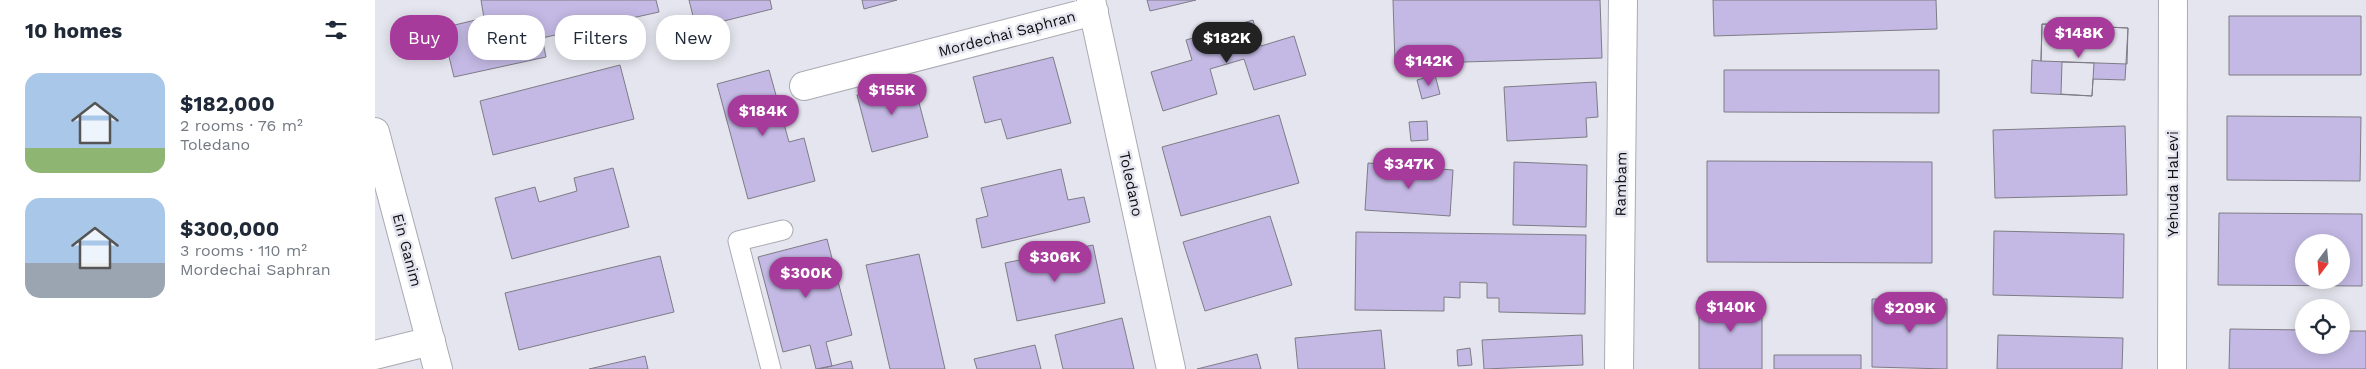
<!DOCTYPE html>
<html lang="en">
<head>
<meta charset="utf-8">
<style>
	:root { --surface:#fff; --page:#f6f6f7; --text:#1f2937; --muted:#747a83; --accent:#a63b9c }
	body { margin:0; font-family:"Work Sans",sans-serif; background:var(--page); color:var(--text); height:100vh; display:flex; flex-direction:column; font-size:19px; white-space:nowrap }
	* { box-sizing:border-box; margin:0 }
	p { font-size:16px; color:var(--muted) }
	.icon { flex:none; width:28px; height:28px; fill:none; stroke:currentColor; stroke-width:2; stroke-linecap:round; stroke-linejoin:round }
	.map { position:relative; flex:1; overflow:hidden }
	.side { display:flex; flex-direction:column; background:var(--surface); width:375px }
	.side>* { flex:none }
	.guide { position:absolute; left:15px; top:15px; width:475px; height:45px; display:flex; gap:10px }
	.needle { width:32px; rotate:196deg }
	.tools { position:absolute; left:1920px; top:234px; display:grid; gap:10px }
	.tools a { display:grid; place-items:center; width:55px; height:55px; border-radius:50%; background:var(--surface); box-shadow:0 2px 12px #0003; font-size:25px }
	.price { position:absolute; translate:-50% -42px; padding:0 11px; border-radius:18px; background:var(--accent); color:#fff; font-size:16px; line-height:32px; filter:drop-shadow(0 1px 2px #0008) }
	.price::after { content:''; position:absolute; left:50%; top:30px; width:15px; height:11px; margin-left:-8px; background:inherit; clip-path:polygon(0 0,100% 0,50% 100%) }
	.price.current { background:#222; color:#fff }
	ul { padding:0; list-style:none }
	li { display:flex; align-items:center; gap:15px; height:125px; padding:0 25px }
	li span { display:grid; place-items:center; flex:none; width:140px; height:100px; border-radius:15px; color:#555 }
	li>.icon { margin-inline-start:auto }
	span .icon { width:60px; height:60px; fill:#fffc; stroke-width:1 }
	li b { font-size:21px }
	h2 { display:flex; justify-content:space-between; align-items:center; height:60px; padding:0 25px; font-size:21px }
	.tag { padding:0 18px; border-radius:20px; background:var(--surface); box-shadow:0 2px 12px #0003; font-size:18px; line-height:45px }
	.tag.current { background:var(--accent); color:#fff }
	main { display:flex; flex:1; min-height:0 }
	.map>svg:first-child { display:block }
	.building { fill:#c3b9e4; stroke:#7e7c85; fill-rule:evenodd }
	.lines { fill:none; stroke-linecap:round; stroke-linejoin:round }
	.service-casing { stroke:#aaaab3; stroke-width:21 }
	.minor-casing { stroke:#aaaab3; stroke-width:30 }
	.tertiary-casing { stroke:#aaaab3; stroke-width:30 }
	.service { stroke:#fff; stroke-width:19 }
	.minor { stroke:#fff; stroke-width:28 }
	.tertiary { stroke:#fff; stroke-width:28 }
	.labels { text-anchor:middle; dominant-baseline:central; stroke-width:5; stroke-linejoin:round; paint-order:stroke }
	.street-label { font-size:15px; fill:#0f0f12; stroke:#e5e5ef }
</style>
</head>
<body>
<main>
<section class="side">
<h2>10 homes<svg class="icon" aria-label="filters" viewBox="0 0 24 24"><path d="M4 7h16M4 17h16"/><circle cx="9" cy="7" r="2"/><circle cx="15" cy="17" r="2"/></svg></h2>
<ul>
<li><span style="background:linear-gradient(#a9c7e8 75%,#8fb573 0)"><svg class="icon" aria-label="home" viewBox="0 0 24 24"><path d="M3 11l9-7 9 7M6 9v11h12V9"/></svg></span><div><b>$182,000</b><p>2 rooms · 76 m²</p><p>Toledano</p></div></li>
<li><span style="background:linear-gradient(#a9c7e8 65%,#9aa5b1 0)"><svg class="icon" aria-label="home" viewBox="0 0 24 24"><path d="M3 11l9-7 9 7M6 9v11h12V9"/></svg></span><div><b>$300,000</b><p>3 rooms · 110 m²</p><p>Mordechai Saphran</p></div></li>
</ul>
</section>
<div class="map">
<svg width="1991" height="369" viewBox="0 0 1991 369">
	<rect width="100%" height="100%" fill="#e5e5ef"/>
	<path class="building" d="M 106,0 L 281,0 L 284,12 L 167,38 L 171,57 L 79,77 L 67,28 L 109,18 Z
		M 314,0 L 395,0 L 397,9 L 321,28 Z
		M 487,0 L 522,0 L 489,9 Z
		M 772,0 L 821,0 L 775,11 Z
		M 1018,0 L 1225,0 L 1227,58 L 1020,64 Z
		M 1338,0 L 1561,0 L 1562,29 L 1339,36 Z
		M 1854,16 L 1986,16 L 1986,75 L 1854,75 Z
		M 878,20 L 886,46 L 919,36 L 931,75 L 879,90 L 869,59 L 835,69 L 842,94 L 788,111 L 776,72 L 817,60 L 811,40 Z
		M 1667,24 L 1753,28 L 1750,80 L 1718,79 L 1717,96 L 1656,93 L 1657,60 L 1666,61 Z
		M 1667,24 L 1753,28 L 1752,64 L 1666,61 Z
		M 678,57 L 696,123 L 632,139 L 626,119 L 610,123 L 598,77 Z
		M 1687,62 L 1719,63 L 1717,96 L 1686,94 Z
		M 245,65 L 259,119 L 118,155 L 105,101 Z
		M 394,70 L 414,142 L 429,138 L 440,181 L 373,199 L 342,84 Z
		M 1349,70 L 1564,70 L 1564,113 L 1349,112 Z
		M 1060,75 L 1065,94 L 1047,99 L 1042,80 Z
		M 538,80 L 553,137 L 497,152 L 482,95 Z
		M 1221,82 L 1223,117 L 1211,118 L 1212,137 L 1132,141 L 1129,87 Z
		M 904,115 L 924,183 L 806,216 L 787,147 Z
		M 1852,116 L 1986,117 L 1985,181 L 1852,180 Z
		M 1052,121 L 1053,140 L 1036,141 L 1034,122 Z
		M 1750,126 L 1752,195 L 1620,198 L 1618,130 Z
		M 1332,161 L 1557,162 L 1557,263 L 1332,262 Z
		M 1139,162 L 1212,165 L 1211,227 L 1138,225 Z
		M 993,163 L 1078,170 L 1075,216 L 990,210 Z
		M 238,168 L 254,227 L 137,259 L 120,198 L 160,187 L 164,202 L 202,191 L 199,178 Z
		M 686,169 L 693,200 L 709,197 L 715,222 L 607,248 L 601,219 L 613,216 L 606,188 Z
		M 1844,213 L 1987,214 L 1987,286 L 1843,285 ZM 1929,242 L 1966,242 L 1966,280 L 1929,280 Z
		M 895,216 L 917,285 L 830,311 L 808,242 Z
		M 1619,231 L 1749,234 L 1748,298 L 1618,295 Z
		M 981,232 L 1211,235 L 1210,314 L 1124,312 L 1124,298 L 1112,298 L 1112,283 L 1085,282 L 1085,298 L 1069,297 L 1069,311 L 980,310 Z
		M 452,239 L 477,335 L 451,342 L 457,366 L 441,369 L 435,345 L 408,352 L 383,257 Z
		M 718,245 L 730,303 L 642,321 L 630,263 Z
		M 544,254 L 570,369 L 515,369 L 491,265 Z
		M 285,256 L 299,312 L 144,350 L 130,293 Z
		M 1324,297 L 1387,297 L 1387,369 L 1324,369 Z
		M 1497,299 L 1572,299 L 1572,369 L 1497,367 Z
		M 747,318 L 759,369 L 688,369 L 680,335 Z
		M 1855,329 L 1929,330 L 1929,345 L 1966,345 L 1966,331 L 1991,331 L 1991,369 L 1854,369 Z
		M 1006,330 L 1010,369 L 923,369 L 920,338 Z
		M 1207,335 L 1208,365 L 1109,369 L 1107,340 Z
		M 1623,335 L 1748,338 L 1747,369 L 1622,369 Z
		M 660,345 L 666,369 L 602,369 L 599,359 Z
		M 1095,348 L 1097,365 L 1083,366 L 1082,350 Z
		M 882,354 L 886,369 L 822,369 Z
		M 1399,355 L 1486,355 L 1486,369 L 1399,369 Z
		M 270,356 L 273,369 L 214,369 Z
		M 476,361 L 478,369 L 444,369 L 457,366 Z"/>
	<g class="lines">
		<defs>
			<path id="service" d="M 396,369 L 363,241 L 408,230"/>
			<path id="minor" d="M 716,0 L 796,369
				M 429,86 L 719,11
				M 0,355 L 56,341
				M 1244,369 L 1248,0
				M 1797,369 L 1798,0"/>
			<path id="tertiary" d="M 0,132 L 63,369"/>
		</defs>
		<use href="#service" class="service-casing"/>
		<use href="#minor" class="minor-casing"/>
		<use href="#tertiary" class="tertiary-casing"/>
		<use href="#service" class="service"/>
		<use href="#minor" class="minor"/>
		<use href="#tertiary" class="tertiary"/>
	</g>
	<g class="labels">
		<g class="street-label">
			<text transform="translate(632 34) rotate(-15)">Mordechai Saphran</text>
			<text transform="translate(756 184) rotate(78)">Toledano</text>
			<text transform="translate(1246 184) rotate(-89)">Rambam</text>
			<text transform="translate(1798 184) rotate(-90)">Yehuda HaLevi</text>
			<text transform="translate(32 250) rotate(75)">Ein Ganim</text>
		</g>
	</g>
</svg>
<div class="tools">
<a><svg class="needle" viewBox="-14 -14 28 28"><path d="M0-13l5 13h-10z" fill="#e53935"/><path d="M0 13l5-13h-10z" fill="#747a83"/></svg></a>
<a><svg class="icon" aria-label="locate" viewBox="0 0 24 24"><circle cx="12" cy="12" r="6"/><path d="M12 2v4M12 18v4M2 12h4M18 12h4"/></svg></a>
</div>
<b class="price" style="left:1704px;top:59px">$148K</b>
<b class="price current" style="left:852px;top:64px">$182K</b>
<b class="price" style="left:1054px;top:87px">$142K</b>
<b class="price" style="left:517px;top:116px">$155K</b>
<b class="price" style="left:388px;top:137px">$184K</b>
<b class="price" style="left:1034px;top:190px">$347K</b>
<b class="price" style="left:680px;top:283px">$306K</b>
<b class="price" style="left:431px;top:299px">$300K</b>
<b class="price" style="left:1356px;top:333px">$140K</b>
<b class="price" style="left:1535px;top:334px">$209K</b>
<div class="guide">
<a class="tag current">Buy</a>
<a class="tag">Rent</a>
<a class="tag">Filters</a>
<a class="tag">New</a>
</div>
</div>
</main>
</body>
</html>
